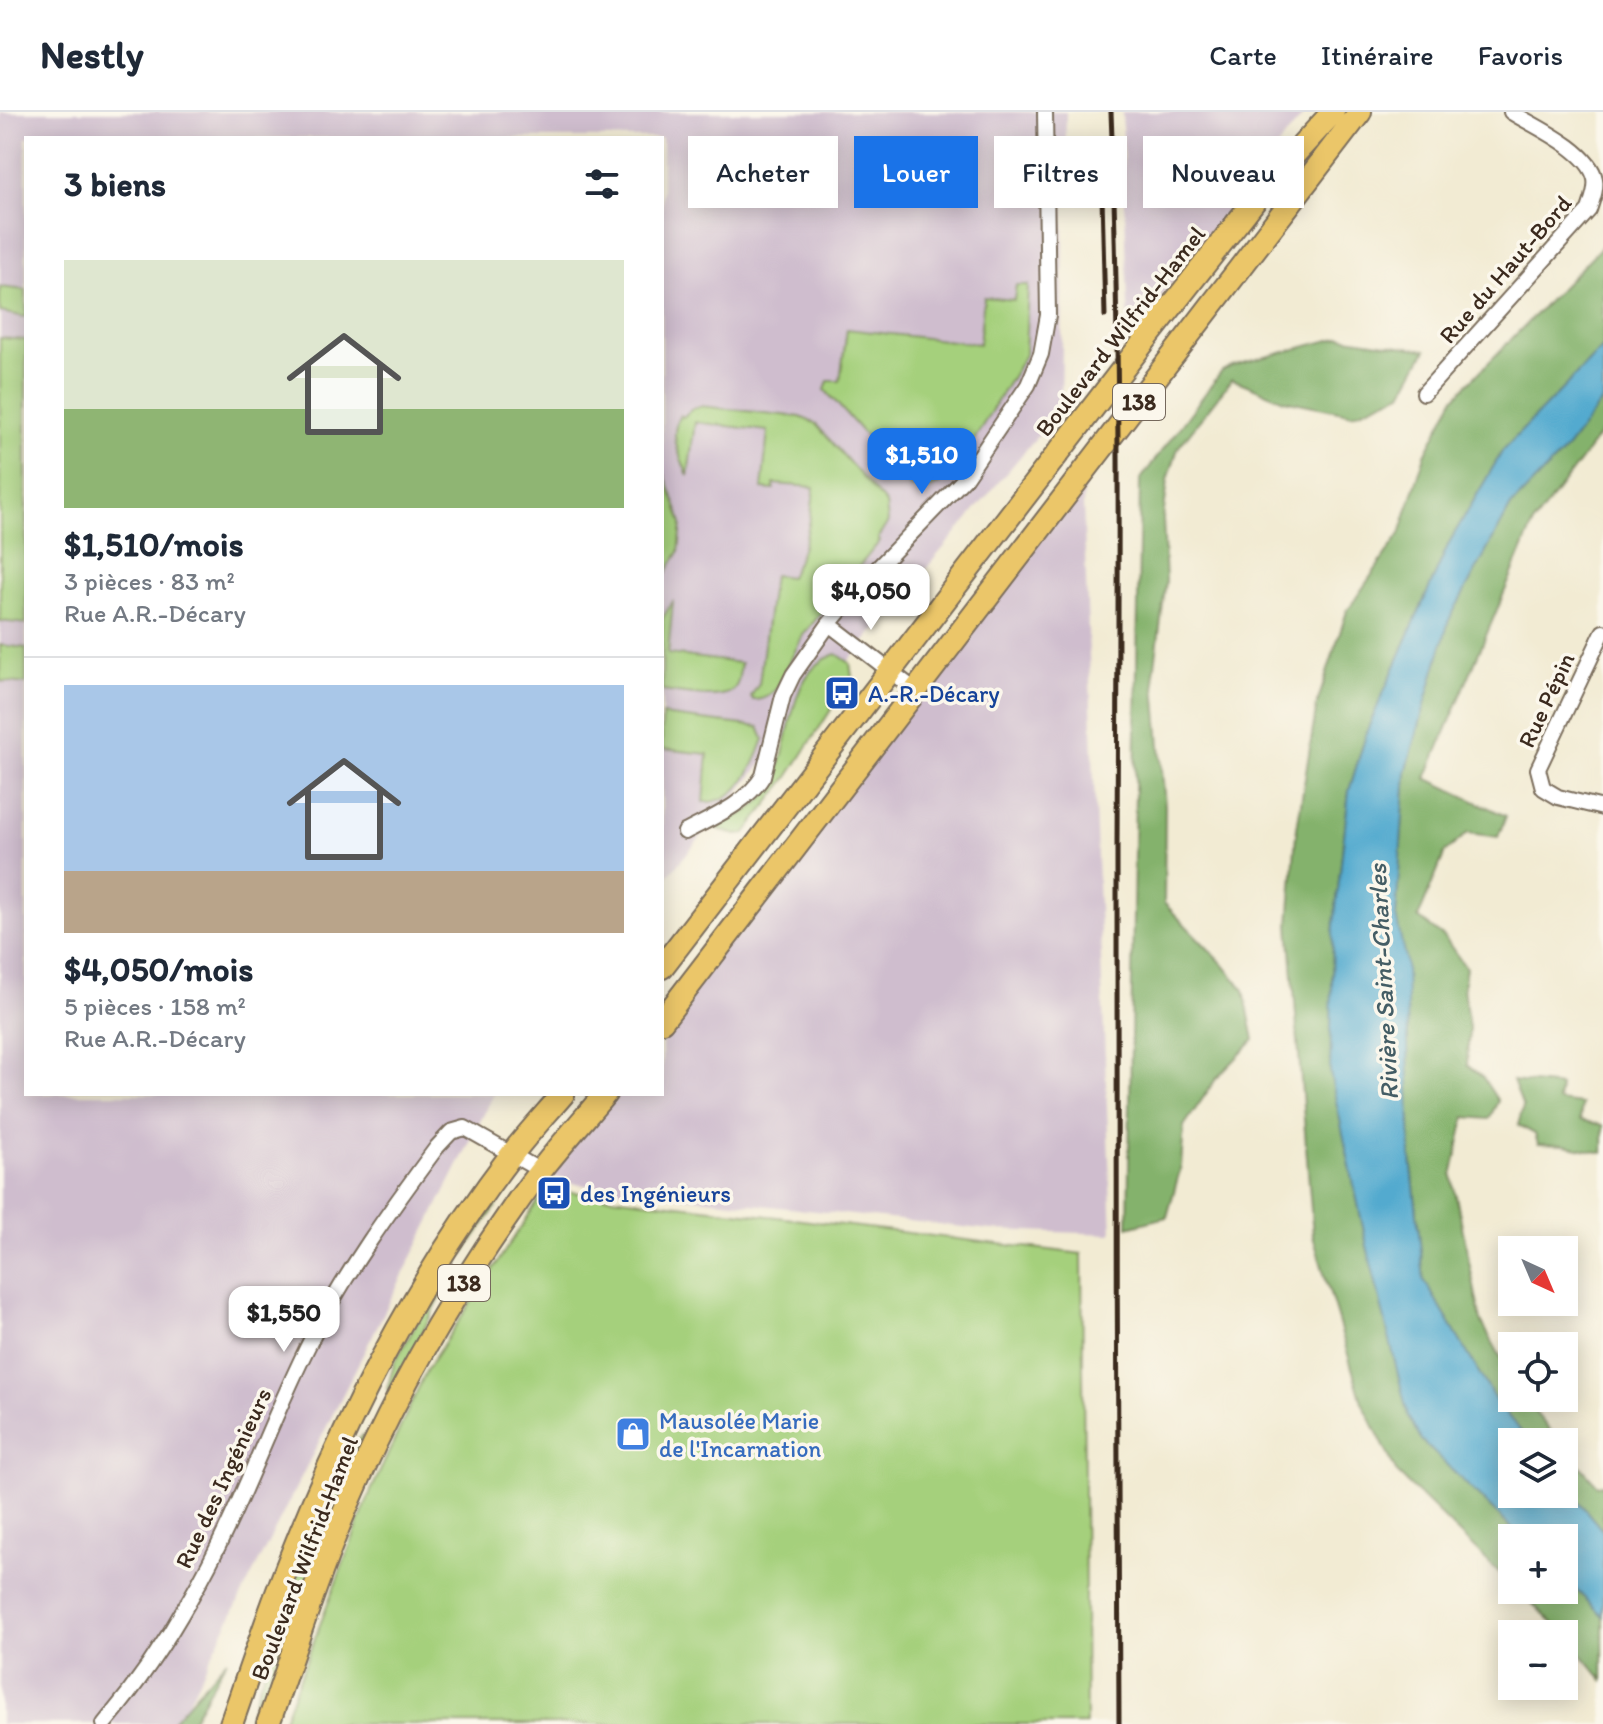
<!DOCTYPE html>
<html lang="fr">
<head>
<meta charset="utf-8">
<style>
	:root { --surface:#fff; --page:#f2f2f3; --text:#1f2937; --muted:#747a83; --line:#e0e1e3; --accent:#1a73e8 }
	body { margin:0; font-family:Itim,sans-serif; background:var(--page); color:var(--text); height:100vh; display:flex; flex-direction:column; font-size:30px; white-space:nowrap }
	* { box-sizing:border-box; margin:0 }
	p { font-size:26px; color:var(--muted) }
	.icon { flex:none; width:44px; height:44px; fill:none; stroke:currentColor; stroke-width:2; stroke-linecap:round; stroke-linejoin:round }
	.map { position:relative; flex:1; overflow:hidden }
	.panel { position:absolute; left:24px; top:24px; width:640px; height:960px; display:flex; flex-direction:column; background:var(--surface); border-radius:0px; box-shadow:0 4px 20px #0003 }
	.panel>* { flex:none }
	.hud { position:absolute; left:688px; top:24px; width:760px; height:72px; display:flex; gap:16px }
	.needle { width:52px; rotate:136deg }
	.fabs { position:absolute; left:1498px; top:1124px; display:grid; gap:16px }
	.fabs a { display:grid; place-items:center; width:80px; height:80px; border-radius:0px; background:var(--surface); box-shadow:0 4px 20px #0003; font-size:40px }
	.price { position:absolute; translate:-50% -68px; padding:0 18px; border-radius:16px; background:#fff; color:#222; font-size:26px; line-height:52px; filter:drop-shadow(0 2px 4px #0008) }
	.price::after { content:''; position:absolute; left:50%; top:48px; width:24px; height:18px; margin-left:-12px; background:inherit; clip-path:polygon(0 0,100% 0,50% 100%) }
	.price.current { background:var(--accent); color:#fff }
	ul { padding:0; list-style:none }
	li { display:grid; align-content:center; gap:16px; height:424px; padding:0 40px }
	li+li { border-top:2px solid var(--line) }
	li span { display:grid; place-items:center; height:248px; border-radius:0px; color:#555 }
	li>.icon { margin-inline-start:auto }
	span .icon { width:144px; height:144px; fill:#fffc; stroke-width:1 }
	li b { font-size:34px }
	h2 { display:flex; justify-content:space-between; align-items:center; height:96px; padding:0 40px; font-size:34px }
	.chip { padding:0 28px; border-radius:0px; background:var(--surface); box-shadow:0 4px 20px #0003; font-size:28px; line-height:72px }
	.chip.current { background:var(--accent); color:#fff }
	header { display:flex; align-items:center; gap:48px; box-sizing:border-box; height:112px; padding:0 40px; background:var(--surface); border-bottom:2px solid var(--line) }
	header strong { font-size:38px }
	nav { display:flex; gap:44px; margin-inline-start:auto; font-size:28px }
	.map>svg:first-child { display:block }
	.industrial { fill:#cfbdce }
	.green { fill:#a5d07c; stroke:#707d4d; stroke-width:2 }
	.forest { fill:#84b26c; stroke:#606e45; stroke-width:2 }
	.water { fill:#52aacf; stroke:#466a76; stroke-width:2 }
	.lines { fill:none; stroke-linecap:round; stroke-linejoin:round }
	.street-casing { stroke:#7b6e5d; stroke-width:18 }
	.primary-casing { stroke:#7b6e5d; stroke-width:26 }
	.street { stroke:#fff; stroke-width:14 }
	.primary { stroke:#ebc669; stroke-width:22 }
	.rail { stroke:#3b2a1e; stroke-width:5 }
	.labels { text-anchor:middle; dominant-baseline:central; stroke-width:7; stroke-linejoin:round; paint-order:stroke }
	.shield { fill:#fbf7ec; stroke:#75685c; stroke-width:2 }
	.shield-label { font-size:22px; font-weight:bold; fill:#3b2a1e }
	.street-label { font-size:24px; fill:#3b2a1e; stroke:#fbf7ec }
	.transit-label { font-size:24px; fill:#164399; stroke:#fbf7ec; text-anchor:start }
	.shop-label { font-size:24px; fill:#366cbe; stroke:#fbf7ec; text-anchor:start }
	.water-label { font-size:26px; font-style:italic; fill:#445d65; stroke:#fbf7ec }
</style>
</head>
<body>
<header>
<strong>Nestly</strong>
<nav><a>Carte</a><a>Itinéraire</a><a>Favoris</a></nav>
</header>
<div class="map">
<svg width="1603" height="1612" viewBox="0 0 1603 1612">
	<rect width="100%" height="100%" fill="#fbf7ec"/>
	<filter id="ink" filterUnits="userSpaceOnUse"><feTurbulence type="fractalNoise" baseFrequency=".0125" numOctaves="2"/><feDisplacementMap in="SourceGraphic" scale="16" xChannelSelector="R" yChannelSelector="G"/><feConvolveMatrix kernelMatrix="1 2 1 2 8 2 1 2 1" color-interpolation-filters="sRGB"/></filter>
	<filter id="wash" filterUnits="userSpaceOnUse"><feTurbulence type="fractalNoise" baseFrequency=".006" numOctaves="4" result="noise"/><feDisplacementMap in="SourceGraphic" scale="32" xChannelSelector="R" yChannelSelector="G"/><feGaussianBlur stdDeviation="1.8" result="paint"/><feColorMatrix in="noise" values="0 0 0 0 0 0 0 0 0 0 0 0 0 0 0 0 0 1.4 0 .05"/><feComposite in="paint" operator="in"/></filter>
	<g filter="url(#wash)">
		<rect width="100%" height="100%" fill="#f2ebd3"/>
		<path class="industrial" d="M 0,0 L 1066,0 L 1061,296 L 662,771 L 662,26 L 26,26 L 26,982 L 494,982 L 177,1612 L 0,1612 Z
			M 1122,0 L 1306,0 L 1252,65 L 1129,228 Z
			M 1086,359 L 1083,391 L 1112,1122 L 991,1118 L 596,1075 L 571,1071 L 541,1059 L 605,982 L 662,982 L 662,909 Z"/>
		<path class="green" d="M 1016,173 L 1028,173 L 1025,243 L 966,341 L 938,373 L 928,377 L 911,375 L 825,278 L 828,269 L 840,269 L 847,217 L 979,232 L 984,185 L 1014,188 Z
			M 0,175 L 26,178 L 26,205 L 0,200 Z
			M 0,226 L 26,228 L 26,512 L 0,509 Z
			M 701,294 L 800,305 L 815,311 L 886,392 L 888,410 L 878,426 L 880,429 L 803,523 L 777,576 C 770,584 764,588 753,588 L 751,584 L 759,572 L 773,463 L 790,465 C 805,437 812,407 814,375 L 774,372 L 774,378 L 762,377 L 768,319 L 695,310 L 688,364 C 680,343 668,324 680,303 L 683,305 L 693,296 Z
			M 662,355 L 682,411 L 679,440 L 662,467 Z
			M 673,489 L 668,542 L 741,551 C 739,559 740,571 734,577 C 723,590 679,581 662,579 L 662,507 Z
			M 0,533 L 26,536 L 26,572 L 0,569 Z
			M 837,542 L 850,551 L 852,565 L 788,665 L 745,722 L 736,723 L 718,717 L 717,712 C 733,706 747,702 760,689 C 799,650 777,560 837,542 Z
			M 662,603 L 759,615 L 764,627 C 754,655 739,691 704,690 L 708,642 L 662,637 Z
			M 507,1075 L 509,1076 L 459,1148 L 411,1243 L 389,1279 L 387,1277 L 395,1249 L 446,1161 Z
			M 546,1077 L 1082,1142 L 1086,1612 L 282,1612 L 371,1379 L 427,1257 Z
			M 362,1323 L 366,1328 L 258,1612 L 246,1612 L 303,1447 L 352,1335 Z"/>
		<path class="forest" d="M 1603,133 L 1603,235 L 1503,338 L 1449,431 L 1368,616 L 1349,679 L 1333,822 L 1331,961 L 1367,1134 L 1421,1328 L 1522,1426 L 1512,1426 L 1512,1473 L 1397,1361 L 1362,1290 L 1313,1124 L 1289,813 L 1296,722 L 1317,592 L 1347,499 L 1400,422 L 1425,343 L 1454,286 Z
			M 1341,225 L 1426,238 L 1402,281 L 1353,302 L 1284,288 L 1232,267 L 1178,336 L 1168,368 L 1163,407 L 1166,469 L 1154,561 L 1165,694 L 1164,791 L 1222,851 L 1244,878 L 1254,928 L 1216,967 L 1184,1014 L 1181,1054 L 1167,1105 L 1128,1115 L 1140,368 L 1222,259 L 1232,254 Z
			M 1603,288 L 1603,318 L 1533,412 L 1426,666 L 1506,704 L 1498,725 L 1468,721 L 1445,740 L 1418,806 L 1444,825 L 1466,856 L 1463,876 L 1469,916 L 1467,953 L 1483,966 L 1498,989 L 1489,1007 L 1465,1005 L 1452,1064 L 1481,1209 L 1512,1266 L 1512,1286 L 1523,1286 L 1560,1330 L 1530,1330 L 1497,1291 L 1424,1168 L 1411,1046 L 1396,804 L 1406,660 L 1449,508 L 1511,394 L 1567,336 Z
			M 1513,969 L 1560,974 L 1558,989 L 1582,992 L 1580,1008 L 1603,1013 L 1603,1041 L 1564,1033 L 1538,1032 L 1535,1022 L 1518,1013 L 1523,995 Z
			M 1564,1335 L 1597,1373 L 1603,1372 L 1603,1419 L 1564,1372 Z
			M 1564,1466 L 1603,1504 L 1603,1568 L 1564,1522 L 1518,1478 L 1564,1478 Z
			M 227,1547 L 190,1612 L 170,1612 Z"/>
		<path class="water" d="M 1603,235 L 1603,288 L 1567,336 L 1511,394 L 1449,508 L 1406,660 L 1396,804 L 1406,850 L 1411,1046 L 1424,1168 L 1497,1291 L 1530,1330 L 1512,1330 L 1512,1382 L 1564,1382 L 1564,1372 L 1603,1419 L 1603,1504 L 1564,1466 L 1564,1426 L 1522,1426 L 1421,1328 L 1408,1304 L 1367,1134 L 1330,961 L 1333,822 L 1349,679 L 1368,616 L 1449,431 L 1503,338 Z"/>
	</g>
	<g filter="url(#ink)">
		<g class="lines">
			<defs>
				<path id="street" d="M 1424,281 L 1589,98 C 1592,88 1597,77 1595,67 C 1589,38 1534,14 1511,0
					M 829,512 L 916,579
					M 1603,520 L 1538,657 L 1543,676 L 1558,685 L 1603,696
					M 685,720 C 713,705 746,692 763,664 L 783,584 L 793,563 L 829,512 L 868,466 L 965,366 L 1028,273 L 1041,242 L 1048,203 L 1045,0
					M 104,1612 C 136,1574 166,1530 190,1487 C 238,1405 268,1313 311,1228 C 346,1159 391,1097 437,1035 L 451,1020 L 465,1016 L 541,1059"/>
				<path id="primary" d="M 662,855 L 1146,227 L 1270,69 L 1333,0
					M 662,909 L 1360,0
					M 231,1612 C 252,1553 271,1493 295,1435 C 350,1297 421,1161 512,1042 C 528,1021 546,1002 563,982
					M 268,1612 C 294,1540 316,1466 346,1396 C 391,1290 448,1189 514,1095 C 541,1055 574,1019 605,982"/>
			</defs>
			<use href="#street" class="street-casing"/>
			<use href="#primary" class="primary-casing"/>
			<use href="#street" class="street"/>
			<use href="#primary" class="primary"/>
			<path class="rail" d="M 1111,0 C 1121,246 1118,491 1117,737 C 1117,1029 1117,1320 1119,1612
				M 1101,44 L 1105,204"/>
		</g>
	</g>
	<defs>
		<symbol id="bus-square" viewBox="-11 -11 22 22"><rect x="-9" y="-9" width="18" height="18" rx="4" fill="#1a4fb4" stroke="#fbf7ec"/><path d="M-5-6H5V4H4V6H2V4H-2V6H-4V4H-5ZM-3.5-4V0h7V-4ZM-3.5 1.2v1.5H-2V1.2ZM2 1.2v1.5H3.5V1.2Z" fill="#fff"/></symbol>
		<symbol id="shop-square" viewBox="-11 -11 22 22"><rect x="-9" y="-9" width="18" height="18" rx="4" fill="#3f7fe0" stroke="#fbf7ec"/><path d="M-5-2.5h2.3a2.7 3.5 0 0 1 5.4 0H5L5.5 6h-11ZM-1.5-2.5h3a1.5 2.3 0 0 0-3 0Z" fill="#fff"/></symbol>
	</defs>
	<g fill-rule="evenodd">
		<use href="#bus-square" x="822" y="561" width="40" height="40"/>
		<use href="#bus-square" x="534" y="1061" width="40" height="40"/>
		<use href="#shop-square" x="613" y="1302" width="40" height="40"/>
	</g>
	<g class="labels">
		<g class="shield">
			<rect x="1113" y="272" width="52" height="36" rx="6"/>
			<rect x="438" y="1153" width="52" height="36" rx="6"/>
		</g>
		<g class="shield-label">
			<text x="1139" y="290">138</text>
			<text x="464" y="1171">138</text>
		</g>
		<g class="street-label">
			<text transform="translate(1505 157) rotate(-49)">Rue du Haut-Bord</text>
			<text transform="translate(1120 219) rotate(-52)">Boulevard Wilfrid-Hamel</text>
			<text transform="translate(1546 588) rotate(-65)">Rue Pépin</text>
			<text transform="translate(223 1366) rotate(-65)">Rue des Ingénieurs</text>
			<text transform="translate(304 1446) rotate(-69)">Boulevard Wilfrid-Hamel</text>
		</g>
		<g class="transit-label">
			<text x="868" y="581">A.-R.-Décary</text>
			<text x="580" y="1081">des Ingénieurs</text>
		</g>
		<g class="shop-label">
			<text x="659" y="1308">Mausolée Marie<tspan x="659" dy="28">de l'Incarnation</tspan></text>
		</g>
		<g class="water-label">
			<text transform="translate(1383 870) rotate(-93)">Rivière Saint-Charles</text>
		</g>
	</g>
</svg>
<div class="fabs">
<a><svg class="needle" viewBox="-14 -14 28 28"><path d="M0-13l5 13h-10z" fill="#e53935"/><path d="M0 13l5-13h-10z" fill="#747a83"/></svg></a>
<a><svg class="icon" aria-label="locate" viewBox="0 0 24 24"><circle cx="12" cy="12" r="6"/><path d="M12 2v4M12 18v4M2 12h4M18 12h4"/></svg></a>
<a><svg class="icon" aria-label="layers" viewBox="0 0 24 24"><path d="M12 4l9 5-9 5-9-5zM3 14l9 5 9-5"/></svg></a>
<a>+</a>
<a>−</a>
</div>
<b class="price current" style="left:922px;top:384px">$1,510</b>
<b class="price" style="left:871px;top:520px">$4,050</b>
<b class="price" style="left:284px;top:1242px">$1,550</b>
<div class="hud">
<a class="chip">Acheter</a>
<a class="chip current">Louer</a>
<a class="chip">Filtres</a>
<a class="chip">Nouveau</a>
</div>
<section class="panel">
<h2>3 biens<svg class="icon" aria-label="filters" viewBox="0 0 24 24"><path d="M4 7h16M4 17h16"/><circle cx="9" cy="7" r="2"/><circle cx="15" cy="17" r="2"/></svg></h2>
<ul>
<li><span style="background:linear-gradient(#dfe7d0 60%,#8fb573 0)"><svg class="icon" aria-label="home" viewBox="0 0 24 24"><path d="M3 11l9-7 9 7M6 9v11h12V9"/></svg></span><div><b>$1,510/mois</b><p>3 pièces · 83 m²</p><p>Rue A.R.-Décary</p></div></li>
<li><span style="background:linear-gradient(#a9c7e8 75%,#b9a48a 0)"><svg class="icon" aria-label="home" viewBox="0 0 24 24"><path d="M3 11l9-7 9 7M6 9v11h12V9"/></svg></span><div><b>$4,050/mois</b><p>5 pièces · 158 m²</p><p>Rue A.R.-Décary</p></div></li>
</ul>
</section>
</div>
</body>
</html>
